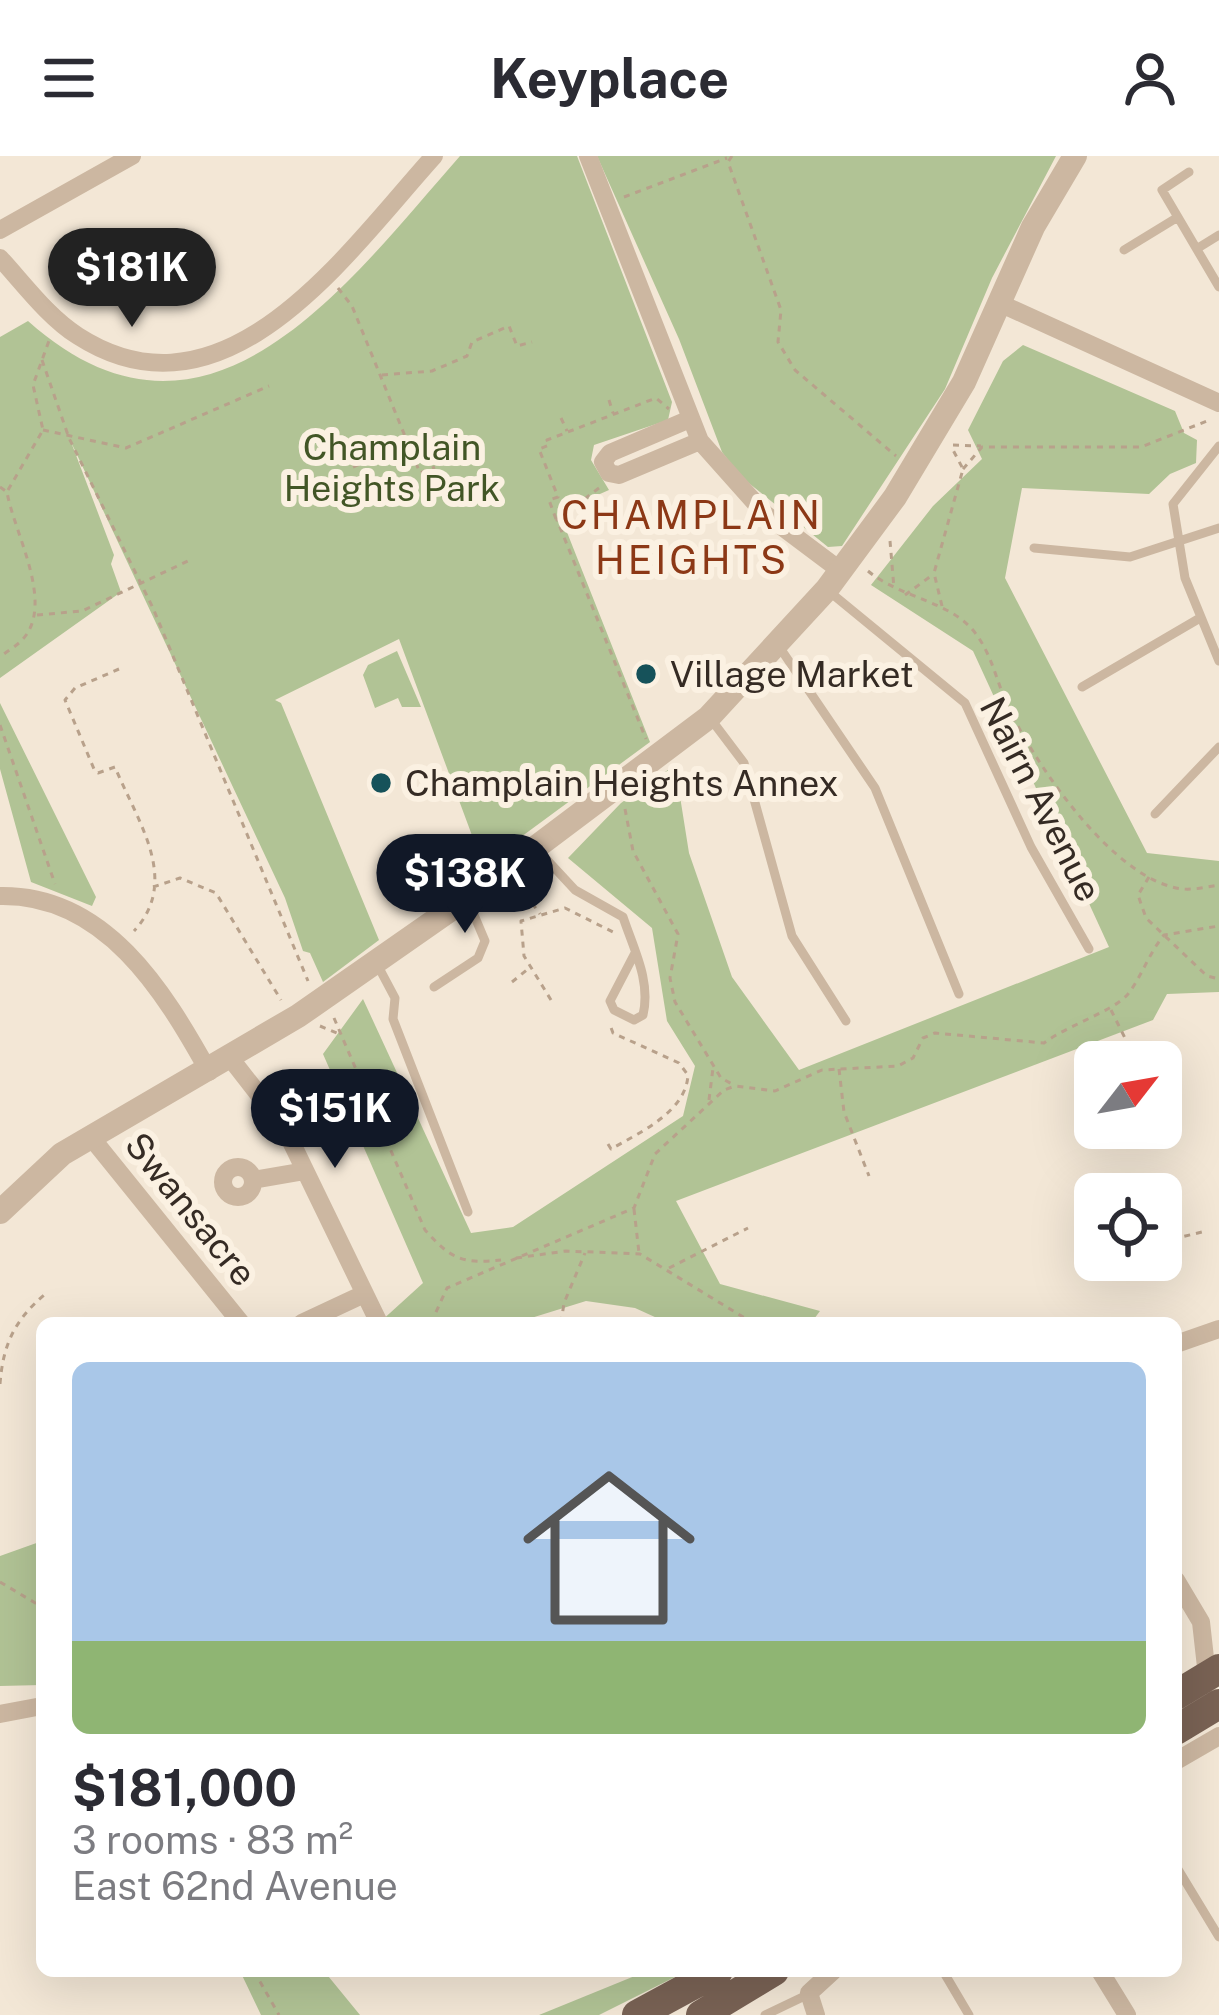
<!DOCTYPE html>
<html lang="en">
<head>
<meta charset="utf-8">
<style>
	:root { --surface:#fff; --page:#f2f2f3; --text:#2b2b33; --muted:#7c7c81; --accent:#111827 }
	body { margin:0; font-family:"Public Sans",sans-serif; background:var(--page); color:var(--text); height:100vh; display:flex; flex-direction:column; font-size:45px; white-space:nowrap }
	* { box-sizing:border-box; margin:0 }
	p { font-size:39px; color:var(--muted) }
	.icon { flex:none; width:66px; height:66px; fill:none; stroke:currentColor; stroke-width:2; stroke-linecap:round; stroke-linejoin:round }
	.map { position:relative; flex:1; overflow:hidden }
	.sheet { position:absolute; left:36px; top:1161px; width:1146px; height:660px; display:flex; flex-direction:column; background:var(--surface); border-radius:18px; box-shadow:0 12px 48px #0002 }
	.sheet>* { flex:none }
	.needle { width:78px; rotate:59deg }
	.buttons { position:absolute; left:1074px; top:885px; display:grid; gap:24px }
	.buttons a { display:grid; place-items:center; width:108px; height:108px; border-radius:18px; background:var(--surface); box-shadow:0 12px 48px #0002; font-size:60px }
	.price { position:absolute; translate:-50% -102px; padding:0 27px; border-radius:42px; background:var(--accent); color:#fff; font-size:39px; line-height:78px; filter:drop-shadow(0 3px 6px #0008) }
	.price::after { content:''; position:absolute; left:50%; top:72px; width:36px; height:27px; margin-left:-18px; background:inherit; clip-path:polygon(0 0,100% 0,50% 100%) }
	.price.active { background:#222; color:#fff }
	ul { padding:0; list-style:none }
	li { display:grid; align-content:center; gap:24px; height:636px; padding:0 36px }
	li span { display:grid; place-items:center; height:372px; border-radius:18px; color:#555 }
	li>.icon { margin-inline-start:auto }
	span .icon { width:216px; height:216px; fill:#fffc; stroke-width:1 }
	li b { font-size:51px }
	header { display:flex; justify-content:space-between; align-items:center; height:156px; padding:0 36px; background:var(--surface); font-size:54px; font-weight:700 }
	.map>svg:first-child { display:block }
	.green { fill:#b1c395 }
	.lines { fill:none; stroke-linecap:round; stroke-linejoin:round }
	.path { stroke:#b8a18b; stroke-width:3; stroke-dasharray:6 6; stroke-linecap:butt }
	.service { stroke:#ccb7a1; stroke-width:9 }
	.minor { stroke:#ccb7a1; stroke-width:18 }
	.tertiary { stroke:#ccb7a1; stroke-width:24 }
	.primary { stroke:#796254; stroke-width:30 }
	.poi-dot { fill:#16525a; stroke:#fbf1e2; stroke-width:4.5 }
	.labels { text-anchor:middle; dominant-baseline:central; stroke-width:12; stroke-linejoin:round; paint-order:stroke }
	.park-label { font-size:36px; fill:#425626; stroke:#fbf1e2 }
	.poi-label { font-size:36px; fill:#352b24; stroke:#fbf1e2; text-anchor:start }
	.street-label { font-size:36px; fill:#352b24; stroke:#fbf1e2 }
	.neighbourhood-label { font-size:39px; letter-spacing:3px; fill:#8c3816; stroke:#fbf1e2 }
</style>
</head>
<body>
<header><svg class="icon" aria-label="menu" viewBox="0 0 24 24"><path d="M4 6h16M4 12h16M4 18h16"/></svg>Keyplace<svg class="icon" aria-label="person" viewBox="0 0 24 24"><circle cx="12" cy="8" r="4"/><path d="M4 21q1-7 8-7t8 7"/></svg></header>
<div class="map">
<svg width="1219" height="1859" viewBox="0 0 1219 1859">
	<rect width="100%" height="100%" fill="#f3e7d6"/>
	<path class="green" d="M 460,0 L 577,0 L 672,246 L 668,264 L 594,289 L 591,304 L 609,334 L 559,356 L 650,586 L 483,709 L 399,483 L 275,544 L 281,547 L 379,784 L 323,826 L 310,797 L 303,795 L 285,742 L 71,286 L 114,399 L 111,408 L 121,436 L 0,522 L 0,181 L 28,165 C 207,325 347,128 460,0 Z
		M 597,0 L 1056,0 L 992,122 L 945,233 L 842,390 L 828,391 L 740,320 L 722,296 L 679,183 Z
		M 1023,189 L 1175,255 L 1184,277 L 1197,284 L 1196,307 L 1170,318 L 1149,338 L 1022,332 L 1005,422 L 1147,697 L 1219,705 L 1219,836 L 1167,838 L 1153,864 L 676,1045 L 720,1128 L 820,1155 L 811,1167 L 668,1167 L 635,1152 L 586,1145 L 515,1167 L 379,1167 L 423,1127 L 323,898 L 363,843 L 471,1077 L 513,1071 L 683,960 L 695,910 L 667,865 L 652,772 L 568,702 L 621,647 L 675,609 L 689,697 L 732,821 L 799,914 L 1109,791 L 973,495 L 871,429 L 933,350 L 982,303 L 968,274 L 1003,205 Z
		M 397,495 L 421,551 L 402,551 L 398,542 L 375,552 L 363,519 L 368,509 Z
		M 0,547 L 96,741 L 92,750 L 31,726 L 0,613 Z
		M 42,1385 L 42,1529 L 0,1530 L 0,1400 Z
		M 240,1815 L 324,1815 L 360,1859 L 261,1859 Z
		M 647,1815 L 687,1815 L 599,1859 L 539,1859 Z"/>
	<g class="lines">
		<path class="path" d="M 732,0 L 728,6 L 781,154 L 778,186 L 795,214 L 896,300
			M 624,41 L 727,2
			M 338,132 L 352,150 L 420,317 L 435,311
			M 42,204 L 69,282 L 153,452 L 308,825
			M 382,219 L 432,215 L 467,200 L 472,186 L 509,170 L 517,190 L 532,186
			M 609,244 L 613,257
			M 561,262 L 567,275
			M 43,274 L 126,292 L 269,230
			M 953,289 L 981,290
			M 353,311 L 406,288
			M 963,313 L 982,291 L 1141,291 L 1207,265
			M 0,331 L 7,336 C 14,377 55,447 23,483 C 17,490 7,495 0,501
			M 599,332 L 557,364 L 646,583
			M 8,334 L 43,274 L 33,229 L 50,182
			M 556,363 L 549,344 L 558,341 L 539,293 L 549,289 L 547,284 L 656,242 L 669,253
			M 890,385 L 894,432
			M 868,415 C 902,443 952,445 976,478 C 995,504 998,534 1013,561 C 1041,615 1116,726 1183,733 C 1194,734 1207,731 1219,729
			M 905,439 L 931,420
			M 942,450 L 934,417 L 963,313 L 952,292
			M 37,459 L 82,455 L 190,404
			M 119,513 L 75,532 L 65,544 L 94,613 L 98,617 L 115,611 C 137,665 181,724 134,775
			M 0,569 L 55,728
			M 625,653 L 633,695 L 678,778 L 670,822 L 675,846 L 721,922 L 732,928
			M 1149,721 L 1138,739 L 1146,762 L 1207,820 L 1219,823
			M 518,728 L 540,758
			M 153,731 L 180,722 L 216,737 L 281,844
			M 512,826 L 528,813
			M 551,844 L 524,800 L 521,765 L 565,752 L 613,776
			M 1111,854 L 1137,906
			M 334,862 L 425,1074 C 451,1103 462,1108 501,1104
			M 320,870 L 339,878
			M 839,913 L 844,956 L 869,1020
			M 709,944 L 713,912
			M 608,988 L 611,993 C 639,977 686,956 688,919 L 679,907 L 613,877 L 610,869
			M 634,1053 L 639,1097
			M 1161,1086 L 1202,1076
			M 516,1102 L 566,1095 L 640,1098 L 753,1167
			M 669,1112 L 748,1072
			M 431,1167 L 447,1132 L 634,1052 L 655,998 L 724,934 L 735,930 L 775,935 L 822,914 L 898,910 L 913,902 L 923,882 L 935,877 L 1044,887 C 1068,869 1114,855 1128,838 C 1142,820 1149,797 1164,779 L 1219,770
			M 561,1167 L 564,1147 L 585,1097
			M 0,1228 C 3,1189 14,1165 44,1139
			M 0,1426 L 42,1451
			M 254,1815 L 279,1859"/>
		<path class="service" d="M 1189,16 L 1162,34 L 1219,131
			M 1198,92 L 1219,79
			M 1124,94 L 1178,61
			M 1219,290 L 1173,348 L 1185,422 L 1219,505
			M 1034,392 L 1130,401 L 1219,372
			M 831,437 L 965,547 L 1031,691 L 1089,793
			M 778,489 L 875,632 L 959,838
			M 1082,531 L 1200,462
			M 710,562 L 744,607 L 792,780 L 846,865
			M 1155,658 L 1219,591
			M 536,692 L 575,734 L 623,761 C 634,794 651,825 643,859 L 634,864 L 614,854 L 610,845 L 635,797
			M 378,810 L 395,842 L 393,863 L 468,1056
			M 434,831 L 478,802 L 485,785 L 469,747
			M 1176,1710 L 1219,1781
			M 943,1815 L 969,1859
			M 765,1859 L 809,1838"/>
		<path class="minor" d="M 588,0 L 700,285 L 765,358 L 841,415
			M 0,74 L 132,0
			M 0,102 C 24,128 48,161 78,180 C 226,275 348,95 434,0
			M 997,146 L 1219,247
			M 690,263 L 610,297 L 603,306 L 609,317 L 619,319 L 700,285
			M 0,740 C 105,738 164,835 209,916
			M 231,903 L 284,971 L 379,1167
			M 90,980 L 241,1167
			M223 1026a15 15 0 1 1 30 0a15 15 0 1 1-30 0Z
			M 253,1024 L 305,1015
			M 302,1167 L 364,1138
			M 1176,1188 L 1219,1173
			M 1176,1424 L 1201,1466 L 1207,1520
			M 0,1558 L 42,1550
			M 1176,1605 L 1219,1580
			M 1100,1815 L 1127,1859
			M 816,1859 L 809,1837 L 833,1815"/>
		<path class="tertiary" d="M 0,1056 L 62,998 L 298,860 L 483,731 L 709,561 L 827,433 L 895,341 L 964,226 L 1033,71 L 1075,0"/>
		<path class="primary" d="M 1176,1539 L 1219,1513
			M 1176,1574 L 1219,1548
			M 637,1859 L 718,1815
			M 701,1859 L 774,1815"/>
	</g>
	<g class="poi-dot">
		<circle cx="646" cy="518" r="12"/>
		<circle cx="381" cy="627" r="12"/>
	</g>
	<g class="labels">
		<g class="park-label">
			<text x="392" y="291">Champlain<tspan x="392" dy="41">Heights Park</tspan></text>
		</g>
		<g class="poi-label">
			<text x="670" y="518">Village Market</text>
			<text x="405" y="627">Champlain Heights Annex</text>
		</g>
		<g class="street-label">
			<text transform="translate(1041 643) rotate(63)">Nairn Avenue</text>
			<text transform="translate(191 1053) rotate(51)">Swansacre</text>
		</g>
		<g class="neighbourhood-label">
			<text x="692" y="359">CHAMPLAIN<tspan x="692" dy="45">HEIGHTS</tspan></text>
		</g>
	</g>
</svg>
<div class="buttons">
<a><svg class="needle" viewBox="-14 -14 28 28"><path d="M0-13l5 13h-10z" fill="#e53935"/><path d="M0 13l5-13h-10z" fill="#7c7c81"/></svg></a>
<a><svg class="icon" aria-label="locate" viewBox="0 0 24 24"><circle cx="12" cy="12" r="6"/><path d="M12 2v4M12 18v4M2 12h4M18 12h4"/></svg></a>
</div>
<b class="price active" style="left:132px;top:174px">$181K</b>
<b class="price" style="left:465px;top:780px">$138K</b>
<b class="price" style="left:335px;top:1015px">$151K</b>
<section class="sheet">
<ul>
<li><span style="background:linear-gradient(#a9c7e8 75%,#8fb573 0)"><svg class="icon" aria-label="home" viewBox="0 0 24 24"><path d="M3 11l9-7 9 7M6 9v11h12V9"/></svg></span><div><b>$181,000</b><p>3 rooms · 83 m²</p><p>East 62nd Avenue</p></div></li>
</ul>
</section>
</div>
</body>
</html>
